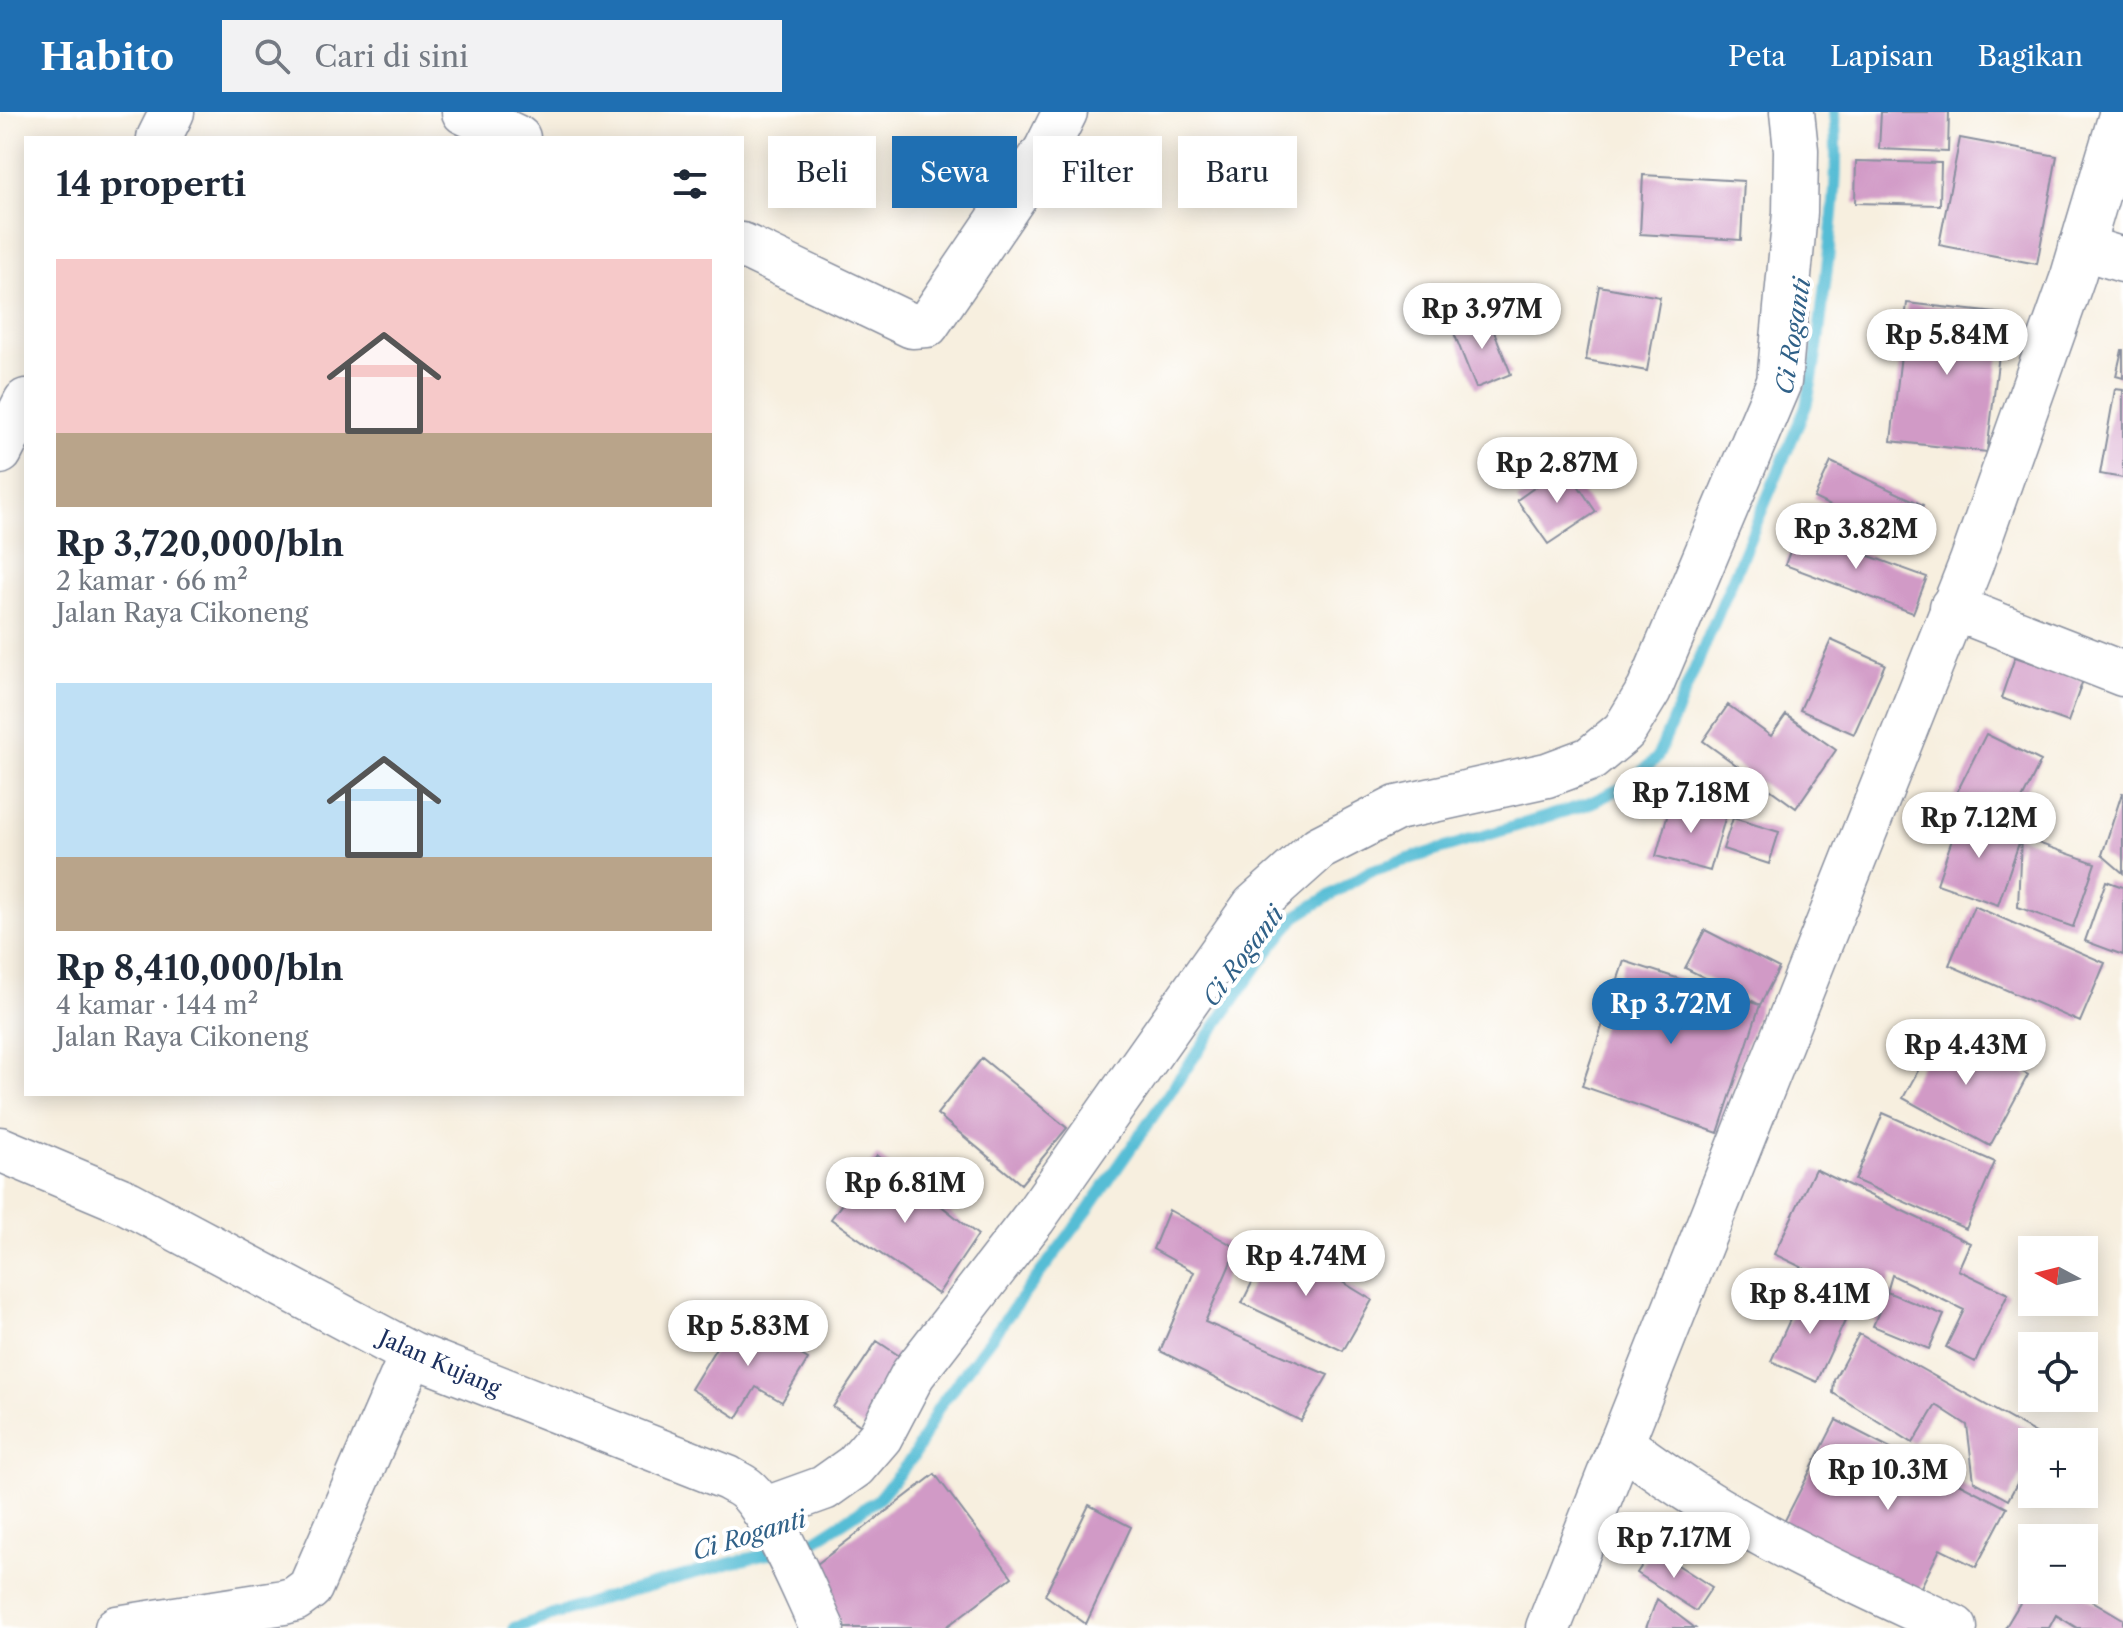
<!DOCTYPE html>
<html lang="id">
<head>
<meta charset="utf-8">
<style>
	:root { --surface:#fff; --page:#f2f2f3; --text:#1f2937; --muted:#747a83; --accent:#1f6fb2 }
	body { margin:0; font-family:"Libre Caslon Text",serif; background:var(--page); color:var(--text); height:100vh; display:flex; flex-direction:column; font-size:30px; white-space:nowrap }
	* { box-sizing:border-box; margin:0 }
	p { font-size:26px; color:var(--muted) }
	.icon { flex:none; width:44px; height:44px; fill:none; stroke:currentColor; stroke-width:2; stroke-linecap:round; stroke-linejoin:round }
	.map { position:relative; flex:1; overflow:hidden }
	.details { position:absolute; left:24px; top:24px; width:720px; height:960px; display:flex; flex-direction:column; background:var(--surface); border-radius:0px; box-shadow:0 4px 20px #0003 }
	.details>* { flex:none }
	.hud { position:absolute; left:768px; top:24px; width:760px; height:72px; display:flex; gap:16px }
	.needle { width:52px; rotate:277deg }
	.buttons { position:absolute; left:2018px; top:1124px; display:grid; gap:16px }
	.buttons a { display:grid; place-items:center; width:80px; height:80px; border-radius:0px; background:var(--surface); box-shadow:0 4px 20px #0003; font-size:40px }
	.price { position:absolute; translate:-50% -68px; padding:0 18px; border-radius:28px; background:#fff; color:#222; font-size:26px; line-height:52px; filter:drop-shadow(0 2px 4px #0008) }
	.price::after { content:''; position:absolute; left:50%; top:48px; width:24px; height:18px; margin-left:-12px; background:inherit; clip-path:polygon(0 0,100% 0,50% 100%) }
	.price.on { background:var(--accent); color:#fff }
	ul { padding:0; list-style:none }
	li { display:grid; align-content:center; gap:16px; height:424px; padding:0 32px }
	li span { display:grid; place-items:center; height:248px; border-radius:0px; color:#555 }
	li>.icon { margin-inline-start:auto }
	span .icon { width:144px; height:144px; fill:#fffc; stroke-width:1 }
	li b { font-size:34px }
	h2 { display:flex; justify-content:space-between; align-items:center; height:96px; padding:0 32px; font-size:34px }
	.tag { padding:0 28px; border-radius:0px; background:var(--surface); box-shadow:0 4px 20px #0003; font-size:28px; line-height:72px }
	.tag.on { background:var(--accent); color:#fff }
	header { display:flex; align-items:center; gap:48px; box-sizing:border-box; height:112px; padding:0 40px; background:var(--accent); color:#fff }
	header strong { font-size:38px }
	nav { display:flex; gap:44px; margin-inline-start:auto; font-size:28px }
	.search { width:560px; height:72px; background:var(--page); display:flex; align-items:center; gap:20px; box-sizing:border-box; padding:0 28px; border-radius:0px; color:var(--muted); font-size:30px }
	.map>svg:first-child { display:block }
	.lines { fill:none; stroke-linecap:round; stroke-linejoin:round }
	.stream { stroke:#57bdd5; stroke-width:12 }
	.building { fill:#d19ac6 }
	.minor-casing { stroke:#898f9e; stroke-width:47 }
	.highway-casing { stroke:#898f9e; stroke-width:47 }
	.minor { stroke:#fff; stroke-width:44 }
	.highway { stroke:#fff; stroke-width:44 }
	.labels { text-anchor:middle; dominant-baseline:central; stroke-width:8; stroke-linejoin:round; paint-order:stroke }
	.street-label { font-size:22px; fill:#1b2f5e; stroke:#fff }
	.water-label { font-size:24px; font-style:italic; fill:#306188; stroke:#fff }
</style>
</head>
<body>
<header>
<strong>Habito</strong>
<div class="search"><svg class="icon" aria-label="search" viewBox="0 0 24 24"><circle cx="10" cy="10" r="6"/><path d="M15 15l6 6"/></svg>Cari di sini</div>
<nav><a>Peta</a><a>Lapisan</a><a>Bagikan</a></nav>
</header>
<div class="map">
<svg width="2123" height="1516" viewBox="0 0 2123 1516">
	<rect width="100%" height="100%" fill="#fff"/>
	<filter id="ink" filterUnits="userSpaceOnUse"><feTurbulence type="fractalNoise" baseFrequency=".0125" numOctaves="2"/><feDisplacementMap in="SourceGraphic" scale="16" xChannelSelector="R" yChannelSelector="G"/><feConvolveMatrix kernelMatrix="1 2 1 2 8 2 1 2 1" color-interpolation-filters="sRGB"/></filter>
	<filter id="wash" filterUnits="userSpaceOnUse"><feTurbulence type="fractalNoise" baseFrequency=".006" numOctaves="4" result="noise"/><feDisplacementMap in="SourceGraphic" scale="32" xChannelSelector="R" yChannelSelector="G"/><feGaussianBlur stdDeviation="1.8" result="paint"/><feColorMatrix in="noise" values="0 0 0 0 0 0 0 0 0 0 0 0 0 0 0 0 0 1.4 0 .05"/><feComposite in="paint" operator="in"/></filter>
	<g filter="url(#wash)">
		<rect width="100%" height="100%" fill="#f7efdf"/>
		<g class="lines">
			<path class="stream" d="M 514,1516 L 601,1487 L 738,1449 L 809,1432 L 877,1388 L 913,1345 L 938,1296 L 1088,1098 L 1260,850 L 1295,805 L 1370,759 L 1588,692 L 1626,674 L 1657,646 L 1806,294 C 1816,254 1820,213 1825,172 C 1832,114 1840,58 1834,0"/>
		</g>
		<g id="blocks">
			<path class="building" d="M 1881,0 L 1949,0 L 1948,40 L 1879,37 Z
				M 1960,26 L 2057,44 L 2037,152 L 1939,133 Z
				M 1856,49 L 1941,51 L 1940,93 L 1855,91 Z
				M 1643,63 L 1744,69 L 1741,128 L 1640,122 Z
				M 1599,174 L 1660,185 L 1647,259 L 1586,248 Z
				M 1907,191 L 2004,202 L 1987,340 L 1891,329 Z
				M 1487,202 L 1511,262 L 1476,276 L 1452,216 Z
				M 2122,238 L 2123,238 L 2123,266 L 2116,264 Z
				M 2115,277 L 2123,278 L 2123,366 L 2100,362 Z
				M 1831,350 L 1923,393 L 1906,430 L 1814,386 Z
				M 1565,354 L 1596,400 L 1548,432 L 1517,388 Z
				M 1798,418 L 1927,465 L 1913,501 L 1785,453 Z
				M 1831,528 L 1885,552 L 1854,622 L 1800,598 Z
				M 2015,545 L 2083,568 L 2068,610 L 2001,586 Z
				M 1728,593 L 1771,624 L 1786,603 L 1836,638 L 1796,696 L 1703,629 Z
				M 1986,622 L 2041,649 L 2010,712 L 1955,684 Z
				M 2122,681 L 2123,681 L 2123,761 L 2102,743 Z
				M 1672,687 L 1726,703 L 1710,759 L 1656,744 Z
				M 1960,704 L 2021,725 L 1998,793 L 1937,772 Z
				M 1733,706 L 1779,720 L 1769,752 L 1723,737 Z
				M 2021,725 L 2095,751 L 2073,815 L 2018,795 Z
				M 2106,769 L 2123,775 L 2123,843 L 2085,829 Z
				M 1974,794 L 2105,851 L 2080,910 L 1949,853 Z
				M 1705,818 L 1779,856 L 1760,893 L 1685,856 Z
				M 1624,849 L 1760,893 L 1718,1021 L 1582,974 Z
				M 1942,915 L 2028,963 L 1990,1034 L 1903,986 Z
				M 982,946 L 1067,1016 L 1021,1072 L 937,1002 Z
				M 1883,1001 L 1995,1050 L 1966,1117 L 1855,1068 Z
				M 877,1043 L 978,1123 L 938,1182 L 831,1107 Z
				M 1815,1057 L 1970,1131 L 1958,1158 L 2008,1182 L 1975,1250 L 1946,1235 L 1964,1198 L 1892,1163 L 1887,1180 L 1878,1192 L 1774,1142 Z
				M 1169,1098 L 1237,1136 L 1205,1210 L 1328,1263 L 1301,1309 L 1160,1239 L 1194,1160 L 1153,1137 Z
				M 1273,1128 L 1372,1188 L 1343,1239 L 1242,1191 Z
				M 1804,1177 L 1850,1198 L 1817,1270 L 1771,1249 Z
				M 1887,1180 L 1944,1203 L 1929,1237 L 1873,1214 Z
				M 736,1203 L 808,1247 L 782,1290 L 756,1275 L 737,1306 L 691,1277 Z
				M 1859,1222 L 2043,1325 L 2040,1330 L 2032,1330 L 2032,1344 L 2008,1388 L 1974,1369 L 1967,1313 L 1936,1293 L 1913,1331 L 1833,1281 L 1834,1268 Z
				M 877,1229 L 916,1255 L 872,1321 L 833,1295 Z
				M 1836,1308 L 2007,1396 L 1976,1455 L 1940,1437 L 1915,1487 L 1780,1418 Z
				M 935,1362 L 1012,1465 L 945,1516 L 844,1516 L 804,1462 Z
				M 1089,1393 L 1131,1415 L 1086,1512 L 1045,1483 Z
				M 1653,1437 L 1712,1475 L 1696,1499 L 1637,1461 Z
				M 2032,1471 L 2032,1478 L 2074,1478 L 2123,1507 L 2123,1513 L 2121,1516 L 2077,1516 L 2056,1503 L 2049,1516 L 2005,1516 Z
				M 1657,1487 L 1695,1516 L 1646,1516 Z"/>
		</g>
	</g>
	<g filter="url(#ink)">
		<use href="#blocks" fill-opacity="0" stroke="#898f9e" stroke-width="2"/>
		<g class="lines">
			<defs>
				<path id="minor" d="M 464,0 L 518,26
					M 159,26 L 172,0
					M 742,133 L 912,214 L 927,213 L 1046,38 L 1065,0
					M 2081,135 L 2123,148
					M 0,340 L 26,289
					M 1952,495 L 2123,562
					M 0,1037 L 128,1091 L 412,1242 L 728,1366 C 734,1370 740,1372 745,1376 C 771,1396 807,1484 822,1516
					M 1621,1332 C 1646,1349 1671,1368 1697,1384 C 1779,1436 1868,1475 1955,1516
					M 763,1398 L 824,1376 L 855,1354 L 880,1325 L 913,1262 L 1034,1106 L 1254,794 L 1319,736 L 1397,696 L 1547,663 L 1590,647 L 1624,619 L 1649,578 L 1779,270 L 1795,101 L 1796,38 L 1792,0
					M 117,1516 L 284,1490 L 295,1487 L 310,1476 L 412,1242"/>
				<path id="highway" d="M 1548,1516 L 1971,452 L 2073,164 L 2122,0"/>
			</defs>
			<use href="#minor" class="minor-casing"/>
			<use href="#highway" class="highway-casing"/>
			<use href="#minor" class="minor"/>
			<use href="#highway" class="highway"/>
		</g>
	</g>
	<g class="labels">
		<g class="street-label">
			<text transform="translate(440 1251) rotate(24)">Jalan Kujang</text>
		</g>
		<g class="water-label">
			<text transform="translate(1793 224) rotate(-81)">Ci Roganti</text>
			<text transform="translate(1243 844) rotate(-53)">Ci Roganti</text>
			<text transform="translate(749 1423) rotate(-17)">Ci Roganti</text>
		</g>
	</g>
</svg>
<div class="buttons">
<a><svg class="needle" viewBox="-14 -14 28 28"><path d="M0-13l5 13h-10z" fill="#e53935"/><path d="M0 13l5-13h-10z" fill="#747a83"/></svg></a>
<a><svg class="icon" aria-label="locate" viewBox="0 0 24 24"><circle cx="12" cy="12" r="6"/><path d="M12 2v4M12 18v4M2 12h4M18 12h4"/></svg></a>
<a>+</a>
<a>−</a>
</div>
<b class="price" style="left:1482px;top:239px">Rp 3.97M</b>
<b class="price" style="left:1947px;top:265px">Rp 5.84M</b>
<b class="price" style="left:1557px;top:393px">Rp 2.87M</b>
<b class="price" style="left:1856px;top:459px">Rp 3.82M</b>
<b class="price" style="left:1691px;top:723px">Rp 7.18M</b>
<b class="price" style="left:1979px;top:748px">Rp 7.12M</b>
<b class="price on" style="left:1671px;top:934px">Rp 3.72M</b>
<b class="price" style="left:1966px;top:975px">Rp 4.43M</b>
<b class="price" style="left:905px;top:1113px">Rp 6.81M</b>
<b class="price" style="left:1306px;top:1186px">Rp 4.74M</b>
<b class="price" style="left:1810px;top:1224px">Rp 8.41M</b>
<b class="price" style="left:748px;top:1256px">Rp 5.83M</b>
<b class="price" style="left:1888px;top:1400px">Rp 10.3M</b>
<b class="price" style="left:1674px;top:1468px">Rp 7.17M</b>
<div class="hud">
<a class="tag">Beli</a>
<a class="tag on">Sewa</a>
<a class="tag">Filter</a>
<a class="tag">Baru</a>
</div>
<section class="details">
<h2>14 properti<svg class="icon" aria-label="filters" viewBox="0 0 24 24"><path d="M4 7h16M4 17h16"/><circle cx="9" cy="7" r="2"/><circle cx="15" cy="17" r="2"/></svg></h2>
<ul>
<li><span style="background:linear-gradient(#f6c9c9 70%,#b9a48a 0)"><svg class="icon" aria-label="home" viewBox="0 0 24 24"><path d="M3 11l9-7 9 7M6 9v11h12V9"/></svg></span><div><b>Rp 3,720,000/bln</b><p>2 kamar · 66 m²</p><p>Jalan Raya Cikoneng</p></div></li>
<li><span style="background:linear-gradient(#bfe0f5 70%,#b9a48a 0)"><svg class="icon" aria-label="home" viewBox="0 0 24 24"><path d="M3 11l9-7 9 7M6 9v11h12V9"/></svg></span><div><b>Rp 8,410,000/bln</b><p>4 kamar · 144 m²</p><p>Jalan Raya Cikoneng</p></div></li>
</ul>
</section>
</div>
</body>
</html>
